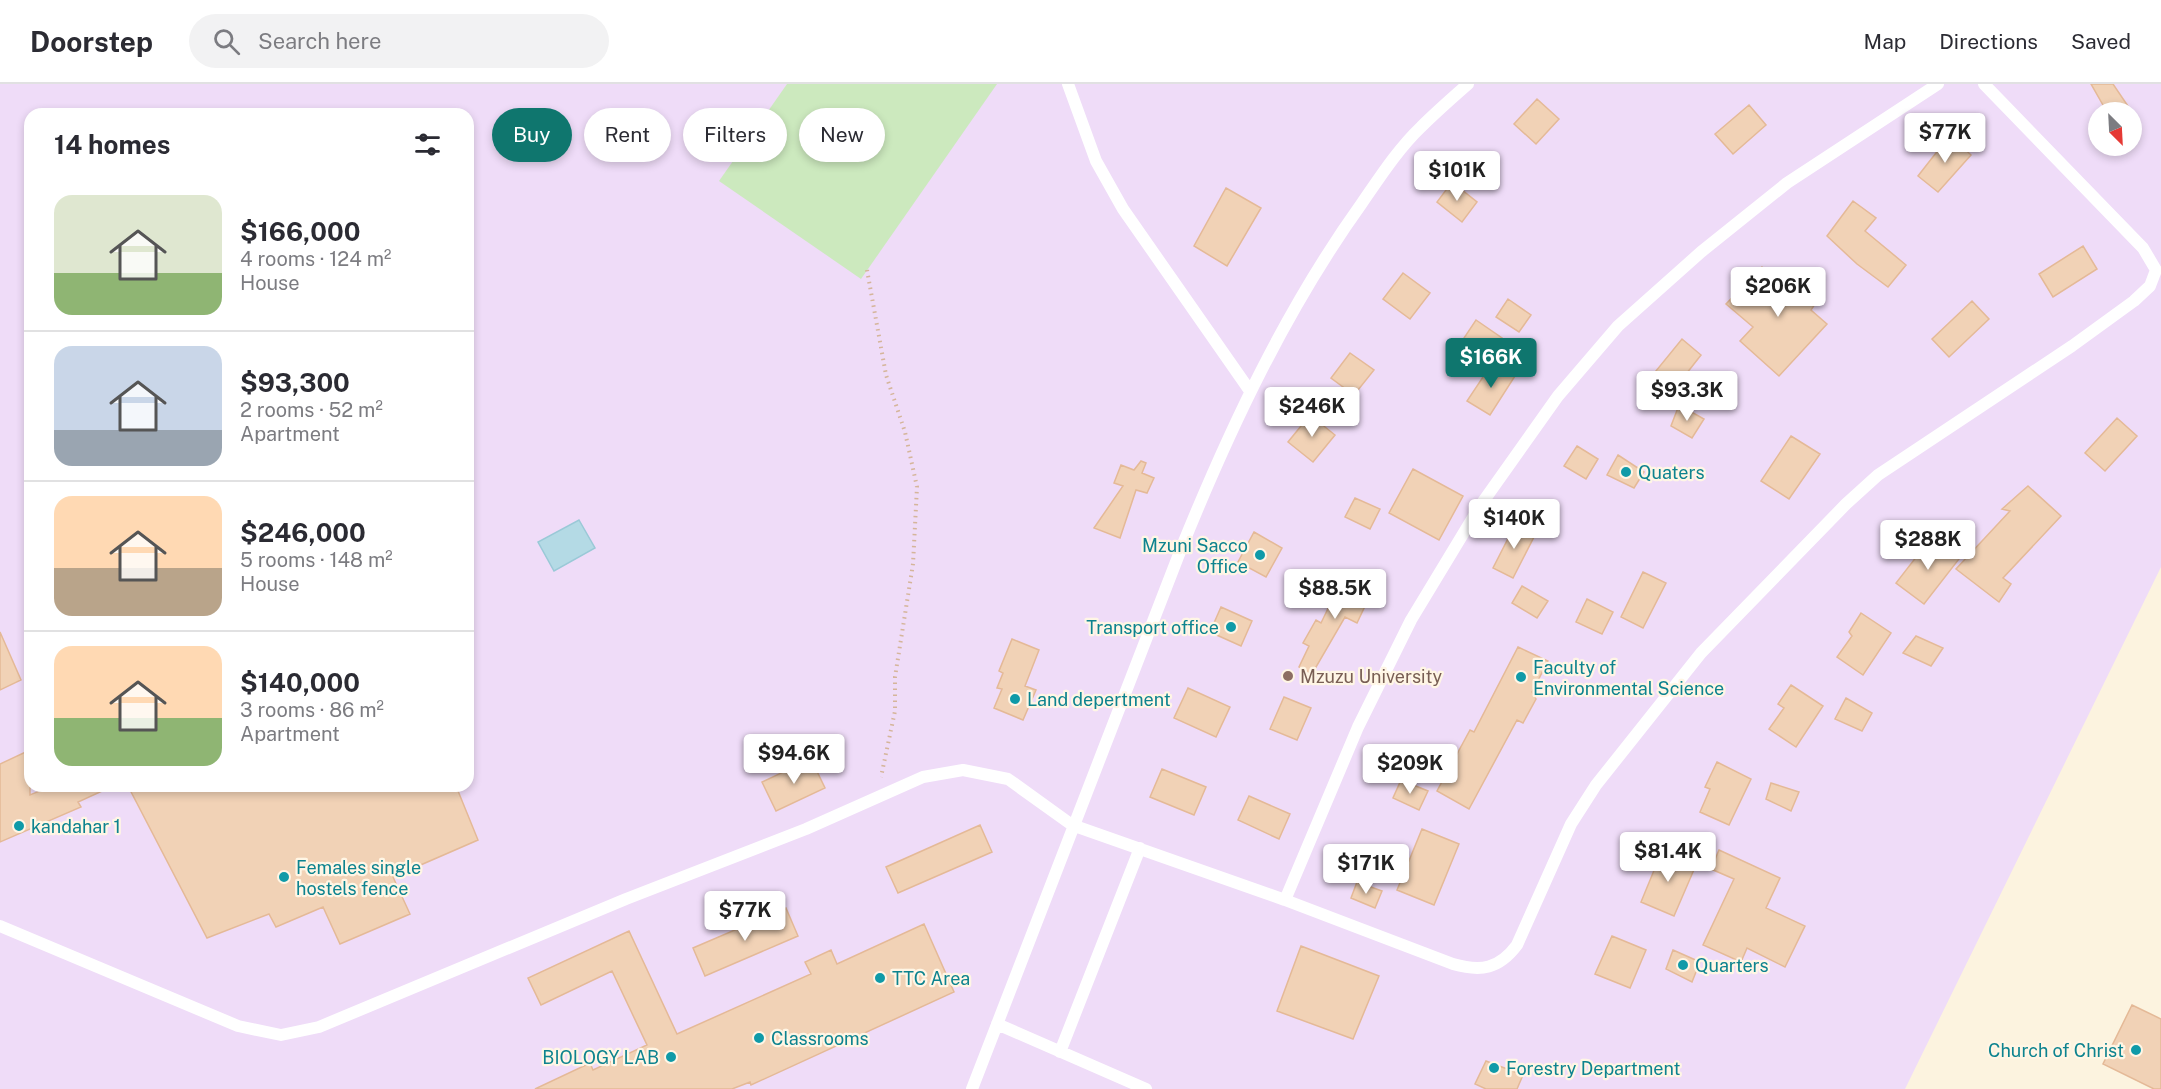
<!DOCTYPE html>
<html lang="en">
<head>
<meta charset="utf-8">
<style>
	:root { --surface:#fff; --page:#f2f2f3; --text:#2b2b33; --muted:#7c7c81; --line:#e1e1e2; --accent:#0f766e }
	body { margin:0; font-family:"Public Sans",sans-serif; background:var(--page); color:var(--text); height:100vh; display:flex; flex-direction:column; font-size:22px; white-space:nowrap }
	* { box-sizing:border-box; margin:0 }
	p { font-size:20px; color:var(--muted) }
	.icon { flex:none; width:33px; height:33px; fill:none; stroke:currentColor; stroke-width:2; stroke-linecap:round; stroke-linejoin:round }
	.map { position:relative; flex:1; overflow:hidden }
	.panel { position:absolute; left:24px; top:24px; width:450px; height:684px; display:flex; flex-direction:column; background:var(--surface); border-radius:18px; box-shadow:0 3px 9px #0003 }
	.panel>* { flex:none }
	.top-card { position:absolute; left:492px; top:24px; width:570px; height:54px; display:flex; gap:12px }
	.needle { width:39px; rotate:156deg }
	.tools { position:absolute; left:2088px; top:18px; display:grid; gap:12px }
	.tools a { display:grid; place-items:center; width:54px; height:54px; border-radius:50%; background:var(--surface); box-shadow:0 3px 9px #0003; font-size:30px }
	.price { position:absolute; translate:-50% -51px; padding:0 14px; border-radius:6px; background:#fff; color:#222; font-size:20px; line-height:39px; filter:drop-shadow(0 2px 3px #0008) }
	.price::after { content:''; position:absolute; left:50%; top:36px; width:18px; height:14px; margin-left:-9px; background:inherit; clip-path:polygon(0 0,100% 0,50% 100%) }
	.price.current { background:var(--accent); color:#fff }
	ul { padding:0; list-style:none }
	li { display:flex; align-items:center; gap:18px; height:150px; padding:0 30px }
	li+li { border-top:2px solid var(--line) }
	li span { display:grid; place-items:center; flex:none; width:168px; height:120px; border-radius:18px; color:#555 }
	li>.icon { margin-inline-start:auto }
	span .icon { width:72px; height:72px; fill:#fffc; stroke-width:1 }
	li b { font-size:26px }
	h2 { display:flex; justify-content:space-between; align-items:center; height:72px; padding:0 30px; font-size:26px }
	.tag { padding:0 21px; border-radius:27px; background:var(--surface); box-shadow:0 3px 9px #0003; font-size:21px; line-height:54px }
	.tag.current { background:var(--accent); color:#fff }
	header { display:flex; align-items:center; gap:36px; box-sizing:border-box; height:84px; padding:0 30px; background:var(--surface); border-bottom:2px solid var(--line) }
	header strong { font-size:28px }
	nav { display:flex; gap:33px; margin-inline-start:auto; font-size:21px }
	.search { width:420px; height:54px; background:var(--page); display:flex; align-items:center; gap:15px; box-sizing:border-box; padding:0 21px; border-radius:33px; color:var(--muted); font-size:22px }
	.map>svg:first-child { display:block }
	.education { fill:#efdcf8; fill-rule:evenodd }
	.green { fill:#cce9be }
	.water { fill:#b4dae5; stroke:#9ac9d7; stroke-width:1.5 }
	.building { fill:#f1d2b6; stroke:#e4b997; stroke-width:1.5 }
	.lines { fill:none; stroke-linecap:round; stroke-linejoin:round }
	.path { stroke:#d5b59a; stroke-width:4; stroke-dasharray:1.5 4.5; stroke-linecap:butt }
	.lane { stroke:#fff; stroke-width:12 }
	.culture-dot { fill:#0f9aa8; stroke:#fff6e5; stroke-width:2 }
	.education-dot { fill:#8d6e63; stroke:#fff6e5; stroke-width:2 }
	.labels { text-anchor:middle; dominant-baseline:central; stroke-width:4.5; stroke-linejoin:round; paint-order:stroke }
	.culture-label { font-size:18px; fill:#0d838f; stroke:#fff6e5; text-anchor:start }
	.education-label { font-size:18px; fill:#785e54; stroke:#fff6e5; text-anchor:start }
</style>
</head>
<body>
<header>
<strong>Doorstep</strong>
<div class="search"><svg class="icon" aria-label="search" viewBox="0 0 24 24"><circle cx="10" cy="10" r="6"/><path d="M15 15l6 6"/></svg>Search here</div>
<nav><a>Map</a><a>Directions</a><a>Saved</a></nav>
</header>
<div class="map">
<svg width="2161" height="1005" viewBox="0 0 2161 1005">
	<rect width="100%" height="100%" fill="#fcf3df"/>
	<path class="education" d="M 0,0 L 2161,0 L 2161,483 L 1905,1005 L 0,1005 ZM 2098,28 L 2132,28 L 2132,62 L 2098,62 ZM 30,30 L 468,30 L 468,702 L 30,702 Z"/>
	<path class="green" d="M 787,0 L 997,0 L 861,195 L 719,97 Z"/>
	<path class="water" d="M 579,436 L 595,464 L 554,487 L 538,458 Z"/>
	<path class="building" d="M 2091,0 L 2113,0 L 2132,28 L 2107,28 Z
		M 1537,15 L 1559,35 L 1536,60 L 1514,40 Z
		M 1749,21 L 1766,41 L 1733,70 L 1715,50 Z
		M 1950,51 L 1971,71 L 1938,108 L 1918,92 Z
		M 1452,98 L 1477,118 L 1462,138 L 1437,118 Z
		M 1226,104 L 1261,124 L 1227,182 L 1194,162 Z
		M 1853,117 L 1876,134 L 1865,147 L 1906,181 L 1888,203 L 1857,180 L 1827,152 Z
		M 2083,162 L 2097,185 L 2053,213 L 2039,190 Z
		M 1762,183 L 1791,206 L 1803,192 L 1823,208 L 1811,226 L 1827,240 L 1779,292 L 1740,257 L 1753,243 L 1726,220 Z
		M 1403,189 L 1430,209 L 1410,235 L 1383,215 Z
		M 1508,215 L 1531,231 L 1519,248 L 1496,233 Z
		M 1972,217 L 1989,235 L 1949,273 L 1932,255 Z
		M 1476,236 L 1502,254 L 1489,272 L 1464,254 Z
		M 1682,255 L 1701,271 L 1672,308 L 1651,293 Z
		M 1350,269 L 1374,286 L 1354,311 L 1331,294 Z
		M 1493,278 L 1515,292 L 1490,331 L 1467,317 Z
		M 1679,321 L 1704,335 L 1692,354 L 1671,342 Z
		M 1310,331 L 1335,351 L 1313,378 L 1288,358 Z
		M 2117,334 L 2137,352 L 2105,387 L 2085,369 Z
		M 1791,352 L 1820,370 L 1789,415 L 1761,397 Z
		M 1577,362 L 1598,375 L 1586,395 L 1564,382 Z
		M 1618,371 L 1644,388 L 1634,404 L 1607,391 Z
		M 1141,377 L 1146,379 L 1142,389 L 1154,394 L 1147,409 L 1136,406 L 1120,454 L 1094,444 L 1123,402 L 1114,399 L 1121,381 L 1134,386 Z
		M 1413,385 L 1463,412 L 1439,456 L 1389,429 Z
		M 2028,402 L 2061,432 L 2003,494 L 2011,500 L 1999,518 L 1956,485 L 2010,427 L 2002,425 Z
		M 1355,414 L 1380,425 L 1370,445 L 1345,433 Z
		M 1516,439 L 1536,449 L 1513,494 L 1493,484 Z
		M 1254,448 L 1282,464 L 1266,493 L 1238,478 Z
		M 1931,454 L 1959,475 L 1924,520 L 1896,499 Z
		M 1643,488 L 1666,499 L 1643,544 L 1621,533 Z
		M 1350,491 L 1374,503 L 1357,539 L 1345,533 L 1312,590 L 1299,583 L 1309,562 L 1303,559 L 1316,536 L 1321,539 L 1337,506 L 1341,508 Z
		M 1522,502 L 1548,517 L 1537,534 L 1512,519 Z
		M 1587,515 L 1613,528 L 1602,550 L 1576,538 Z
		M 1221,523 L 1252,537 L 1241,562 L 1210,548 Z
		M 1861,529 L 1891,549 L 1863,591 L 1837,573 L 1852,552 L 1849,548 Z
		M 0,548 L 21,596 L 0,606 Z
		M 1916,552 L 1943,564 L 1931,582 L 1903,569 Z
		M 1012,555 L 1039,566 L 1025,602 L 1036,606 L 1023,636 L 994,624 L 1002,605 L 997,604 L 1003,589 L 999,587 Z
		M 1518,563 L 1548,577 L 1532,608 L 1536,615 L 1523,639 L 1517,636 L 1469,725 L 1437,707 L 1470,646 L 1474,648 Z
		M 1791,601 L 1823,622 L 1796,663 L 1769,645 L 1784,624 L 1778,620 Z
		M 1188,604 L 1230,623 L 1216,653 L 1174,634 Z
		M 1284,613 L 1311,624 L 1297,656 L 1270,645 Z
		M 1846,614 L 1872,629 L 1862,647 L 1835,635 Z
		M 30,666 L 30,711 L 52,702 L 113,702 L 78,718 L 81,723 L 0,758 L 0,680 Z
		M 811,675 L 825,704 L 776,727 L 762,698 Z
		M 1717,678 L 1751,695 L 1729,741 L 1700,728 L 1710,705 L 1705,703 Z
		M 1162,685 L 1206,703 L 1194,731 L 1150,713 Z
		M 1401,696 L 1428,707 L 1419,726 L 1393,714 Z
		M 1771,699 L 1799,708 L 1791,727 L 1766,715 Z
		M 128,702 L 456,702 L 478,756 L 393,793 L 410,830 L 340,860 L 323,823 L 276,843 L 269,830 L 207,854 Z
		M 1249,712 L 1290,730 L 1279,755 L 1238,736 Z
		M 980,741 L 992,768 L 898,809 L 886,783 Z
		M 1422,745 L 1459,760 L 1434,821 L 1397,806 Z
		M 1719,766 L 1780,794 L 1766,824 L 1805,842 L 1785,883 L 1747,864 L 1741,878 L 1703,861 L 1734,795 L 1711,785 Z
		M 1662,767 L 1696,781 L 1674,832 L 1641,818 Z
		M 1357,798 L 1382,807 L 1375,824 L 1351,814 Z
		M 786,824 L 798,852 L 705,892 L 693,864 Z
		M 924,840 L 954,908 L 751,1001 L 750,998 L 732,1005 L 535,1005 L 590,979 L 593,986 L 647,961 L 612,887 L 541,921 L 528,894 L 629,847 L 677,950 L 811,890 L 805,878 L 831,866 L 837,880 Z
		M 1612,852 L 1646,866 L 1630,904 L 1595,890 Z
		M 1301,862 L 1379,892 L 1353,955 L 1277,927 Z
		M 1673,866 L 1700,878 L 1692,898 L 1666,885 Z
		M 2132,921 L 2161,935 L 2161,1005 L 2154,1005 L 2103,980 Z
		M 1486,977 L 1523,991 L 1517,1005 L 1486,1005 L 1475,1000 Z"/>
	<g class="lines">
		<path class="path" d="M 867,186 L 886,291 L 905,348 L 917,403 L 913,480 L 895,593 L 895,627 L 881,693"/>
		<path class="lane" d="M 1068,0 L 1096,77 L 1123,125 L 1250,307
			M 1285,816 L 1358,643 L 1411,536 L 1480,422 L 1558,312 L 1618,242 L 1701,168 L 1787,99 L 1938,0
			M 0,842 L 238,942 L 281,951 L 319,943 L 626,815 L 806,745 L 923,693 L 963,686 L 1008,695 L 1072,741 L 1285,816 L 1453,880 C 1481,888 1499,885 1517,861 L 1571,740 L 1596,701 L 1701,569 L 1846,420 L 1878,391 L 2072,262 L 2134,217 L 2150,202 L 2156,186 L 2143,164 L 1984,0
			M 997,940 L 1146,1005
			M 1060,968 L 1140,764
			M 972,1005 L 1181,465 C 1230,344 1286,225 1362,119 C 1380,93 1398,65 1421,43 C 1436,28 1452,14 1468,0"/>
	</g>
	<g class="culture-dot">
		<circle cx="1626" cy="388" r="6"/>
		<circle cx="1260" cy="471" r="6"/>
		<circle cx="1231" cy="543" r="6"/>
		<circle cx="1521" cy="593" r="6"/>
		<circle cx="1015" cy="615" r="6"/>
		<circle cx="19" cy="742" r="6"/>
		<circle cx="284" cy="793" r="6"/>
		<circle cx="1683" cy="881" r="6"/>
		<circle cx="880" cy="894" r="6"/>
		<circle cx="759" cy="954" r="6"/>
		<circle cx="2136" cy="966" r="6"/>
		<circle cx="671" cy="973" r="6"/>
		<circle cx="1494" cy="984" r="6"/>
	</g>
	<circle class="education-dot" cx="1288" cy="592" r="6"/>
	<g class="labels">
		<g class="culture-label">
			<text x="1638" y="388">Quaters</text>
			<text x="1248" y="461" text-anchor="end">Mzuni Sacco<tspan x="1248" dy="21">Office</tspan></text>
			<text x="1219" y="543" text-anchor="end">Transport office</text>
			<text x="1533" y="583">Faculty of<tspan x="1533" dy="21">Environmental Science</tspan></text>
			<text x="1027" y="615">Land depertment</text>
			<text x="31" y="742">kandahar 1</text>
			<text x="296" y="783">Females single<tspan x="296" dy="21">hostels fence</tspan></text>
			<text x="1695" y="881">Quarters</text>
			<text x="892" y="894">TTC Area</text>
			<text x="771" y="954">Classrooms</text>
			<text x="2124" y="966" text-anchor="end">Church of Christ</text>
			<text x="659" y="973" text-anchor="end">BIOLOGY LAB</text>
			<text x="1506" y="984">Forestry Department</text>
		</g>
		<g class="education-label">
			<text x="1300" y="592">Mzuzu University</text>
		</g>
	</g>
</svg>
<div class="tools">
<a><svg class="needle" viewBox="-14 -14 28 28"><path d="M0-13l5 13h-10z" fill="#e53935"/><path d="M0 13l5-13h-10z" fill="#7c7c81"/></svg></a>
</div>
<b class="price" style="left:1945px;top:80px">$77K</b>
<b class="price" style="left:1457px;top:118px">$101K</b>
<b class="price" style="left:1778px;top:234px">$206K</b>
<b class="price current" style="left:1491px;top:305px">$166K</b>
<b class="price" style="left:1687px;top:338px">$93.3K</b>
<b class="price" style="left:1312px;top:354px">$246K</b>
<b class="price" style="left:1514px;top:466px">$140K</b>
<b class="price" style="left:1928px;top:487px">$288K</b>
<b class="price" style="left:1335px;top:536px">$88.5K</b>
<b class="price" style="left:794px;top:701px">$94.6K</b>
<b class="price" style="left:1410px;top:711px">$209K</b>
<b class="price" style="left:1668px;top:799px">$81.4K</b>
<b class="price" style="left:1366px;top:811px">$171K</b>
<b class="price" style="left:745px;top:858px">$77K</b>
<div class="top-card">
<a class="tag current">Buy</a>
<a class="tag">Rent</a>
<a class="tag">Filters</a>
<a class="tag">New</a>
</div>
<section class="panel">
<h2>14 homes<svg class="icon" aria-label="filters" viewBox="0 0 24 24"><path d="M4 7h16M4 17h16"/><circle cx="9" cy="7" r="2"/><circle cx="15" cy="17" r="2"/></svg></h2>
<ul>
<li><span style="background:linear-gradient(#dfe7d0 65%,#8fb573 0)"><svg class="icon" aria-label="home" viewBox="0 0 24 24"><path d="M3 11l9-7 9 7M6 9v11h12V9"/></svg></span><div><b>$166,000</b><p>4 rooms · 124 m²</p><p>House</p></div></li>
<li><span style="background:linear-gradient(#c9d6e8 70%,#9aa5b1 0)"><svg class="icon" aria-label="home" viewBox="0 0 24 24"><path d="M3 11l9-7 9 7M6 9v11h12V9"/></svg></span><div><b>$93,300</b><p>2 rooms · 52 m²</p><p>Apartment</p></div></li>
<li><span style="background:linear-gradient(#ffd9b3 60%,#b9a48a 0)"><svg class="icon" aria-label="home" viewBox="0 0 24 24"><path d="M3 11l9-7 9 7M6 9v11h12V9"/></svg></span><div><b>$246,000</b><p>5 rooms · 148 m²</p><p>House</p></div></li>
<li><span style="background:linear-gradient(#ffd9b3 60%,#8fb573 0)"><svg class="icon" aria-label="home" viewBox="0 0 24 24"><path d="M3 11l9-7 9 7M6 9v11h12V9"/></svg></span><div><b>$140,000</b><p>3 rooms · 86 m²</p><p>Apartment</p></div></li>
</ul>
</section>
</div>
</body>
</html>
